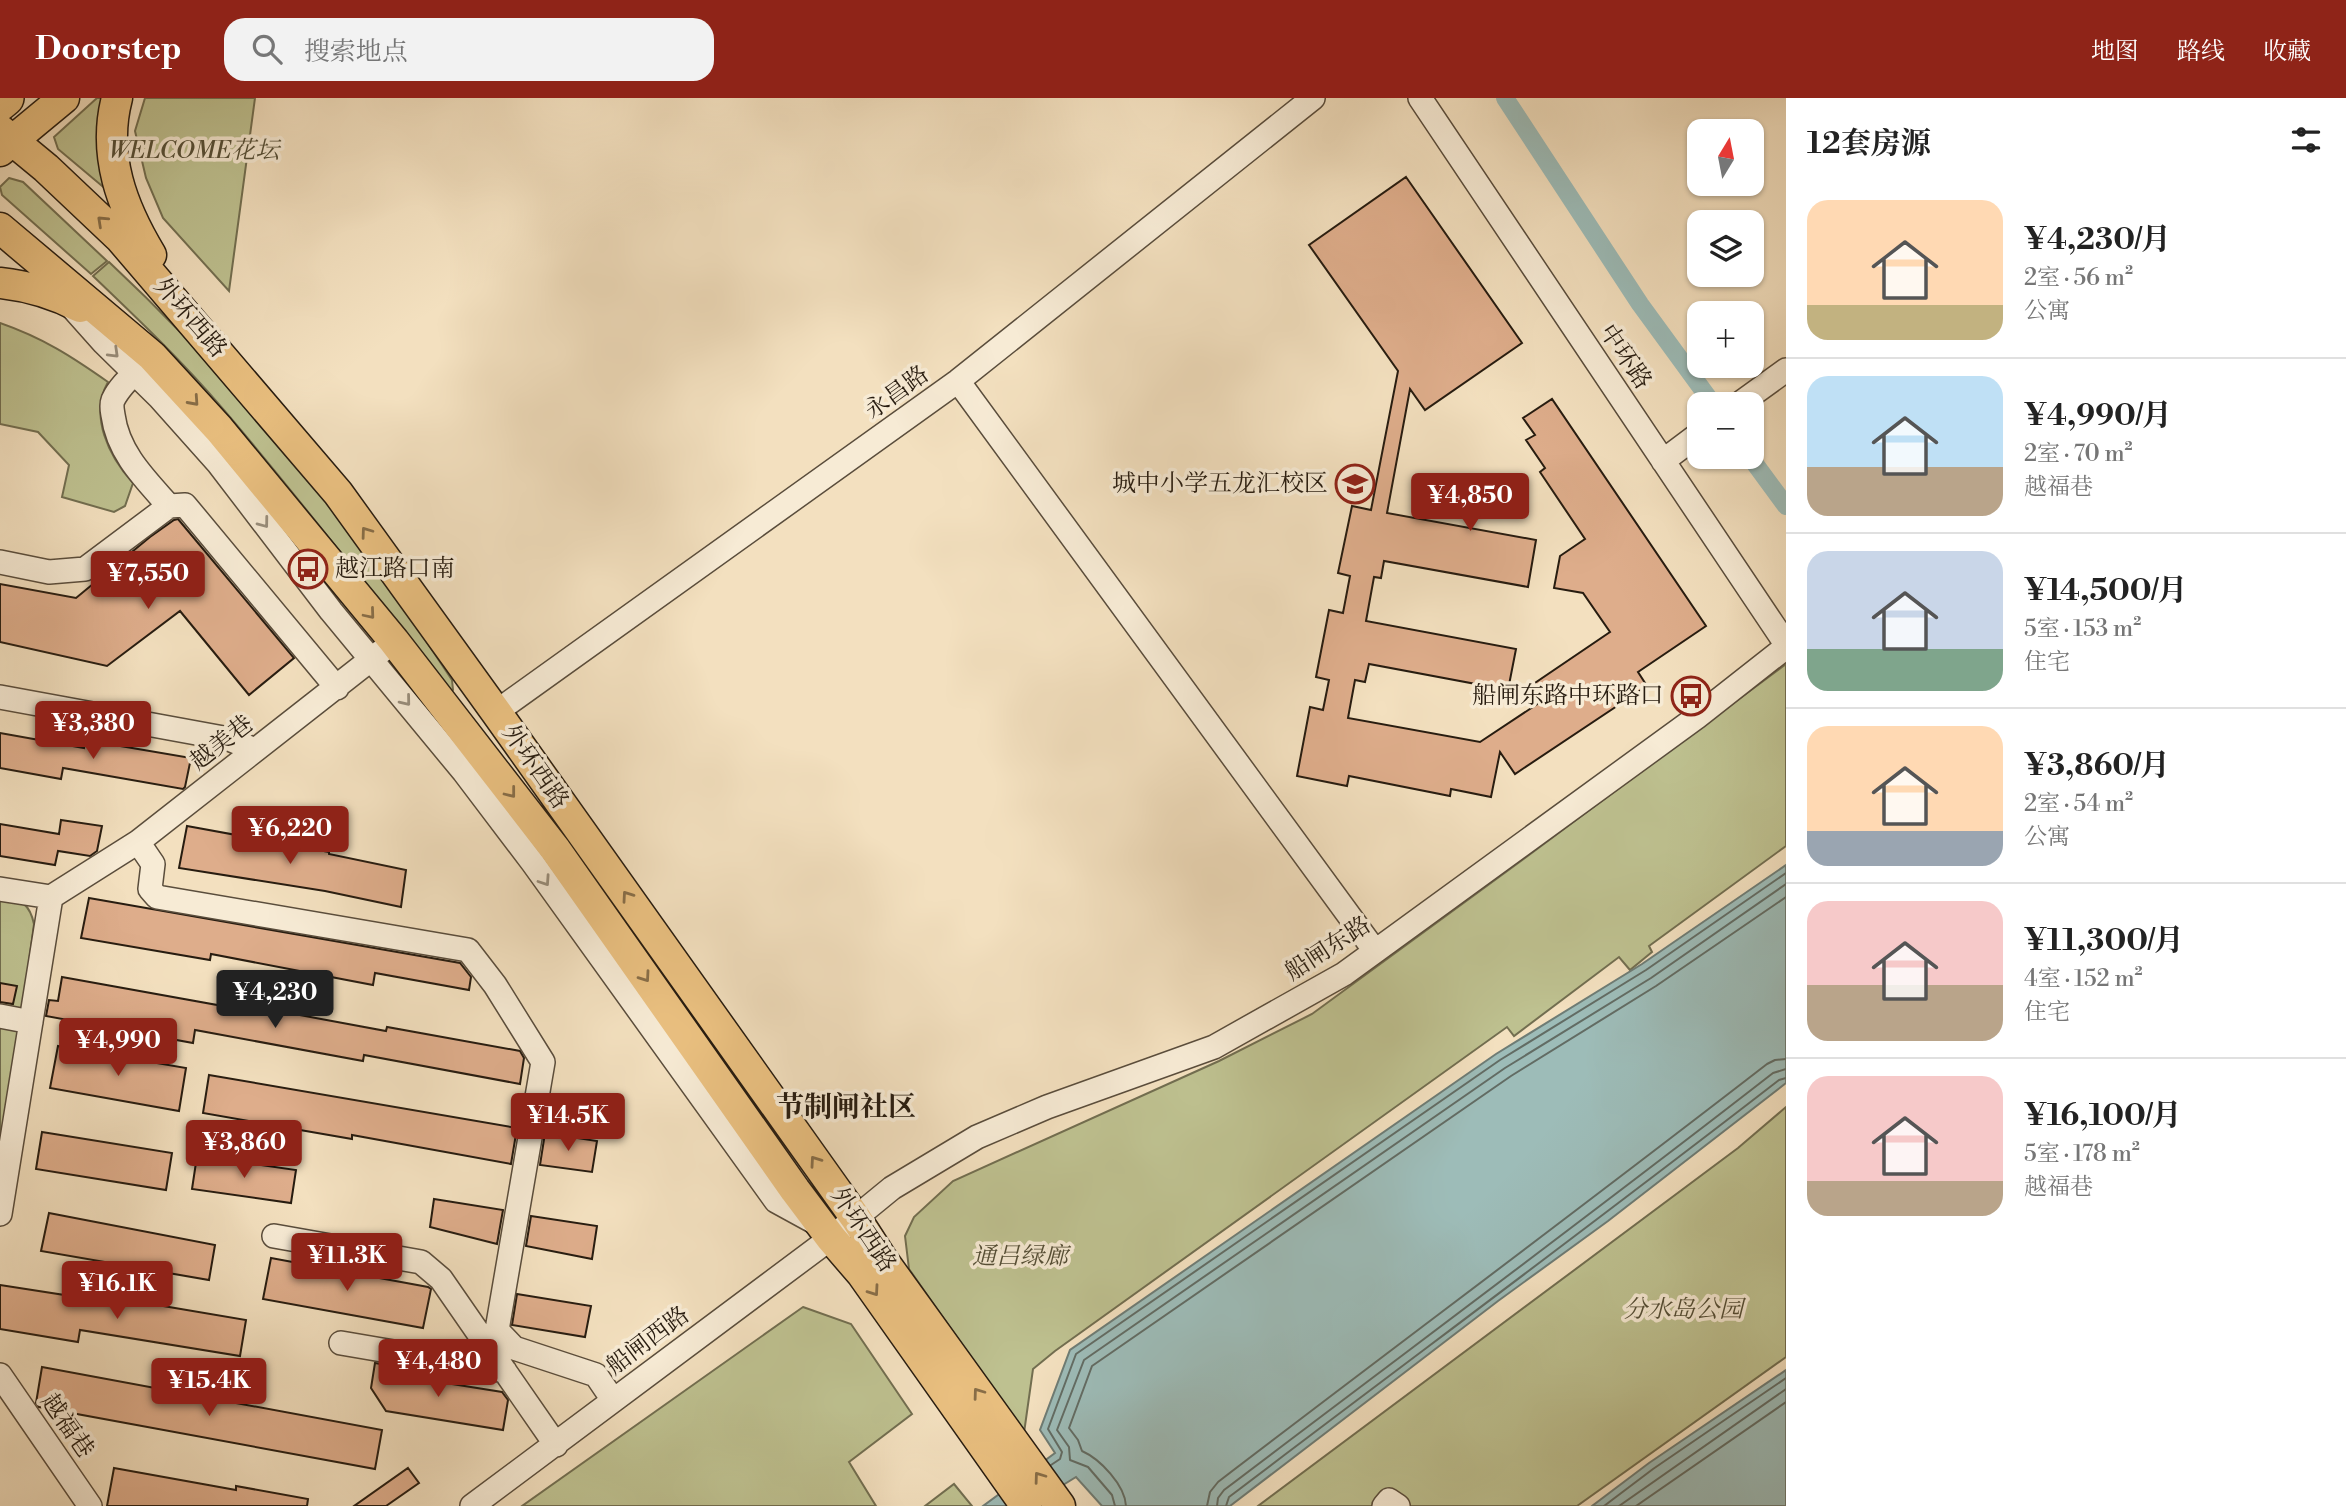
<!DOCTYPE html>
<html lang="zh">
<head>
<meta charset="utf-8">
<style>
	:root { --surface:#fff; --page:#f2f2f2; --text:#222; --muted:#767676; --line:#e0e0e0; --accent:#8f2418 }
	body { margin:0; font-family:"Libre Bodoni","Noto Serif SC",serif; background:var(--page); color:var(--text); height:100vh; display:flex; flex-direction:column; font-size:26px; white-space:nowrap }
	* { box-sizing:border-box; margin:0 }
	p { font-size:23px; color:var(--muted) }
	.icon { flex:none; width:38px; height:38px; fill:none; stroke:currentColor; stroke-width:2; stroke-linecap:round; stroke-linejoin:round }
	.map { position:relative; flex:1; overflow:hidden }
	.details { display:flex; flex-direction:column; background:var(--surface); width:560px }
	.details>* { flex:none }
	.needle { width:46px; rotate:10deg }
	.controls { position:absolute; left:1687px; top:21px; display:grid; gap:14px }
	.controls a { display:grid; place-items:center; width:77px; height:77px; border-radius:14px; background:var(--surface); box-shadow:0 2px 5px #0004; font-size:35px }
	.price { position:absolute; translate:-50% -60px; padding:0 16px; border-radius:7px; background:var(--accent); color:#fff; font-size:23px; line-height:46px; filter:drop-shadow(0 2px 4px #0008) }
	.price::after { content:''; position:absolute; left:50%; top:42px; width:21px; height:16px; margin-left:-10px; background:inherit; clip-path:polygon(0 0,100% 0,50% 100%) }
	.price.active { background:#222; color:#fff }
	ul { padding:0; list-style:none }
	li { display:flex; align-items:center; gap:21px; height:175px; padding:0 21px }
	li+li { border-top:2px solid var(--line) }
	li span { display:grid; place-items:center; flex:none; width:196px; height:140px; border-radius:21px; color:#555 }
	li>.icon { margin-inline-start:auto }
	span .icon { width:84px; height:84px; fill:#fffc; stroke-width:1 }
	li b { font-size:30px }
	h2 { display:flex; justify-content:space-between; align-items:center; height:84px; padding:0 21px; font-size:30px }
	header { display:flex; align-items:center; gap:42px; box-sizing:border-box; height:98px; padding:0 35px; background:var(--accent); color:#fff }
	header strong { font-size:33px }
	nav { display:flex; gap:38px; margin-inline-start:auto; font-size:24px }
	.search { width:490px; height:63px; background:var(--page); display:flex; align-items:center; gap:18px; box-sizing:border-box; padding:0 24px; border-radius:21px; color:var(--muted); font-size:26px }
	main { display:flex; flex:1; min-height:0 }
	.map>svg:first-child { display:block }
	.green { fill:#bec190; stroke:#726e50; stroke-width:2 }
	.water { fill:#9dbcb8; stroke:#6e7c75; stroke-width:2 }
	.lines { fill:none; stroke-linecap:round; stroke-linejoin:round }
	.shore { stroke:#626c64; stroke-width:2 }
	.canal { stroke:#9dbcb8; stroke-width:18 }
	.building { fill:#dead8b; stroke:#271c10; stroke-width:2 }
	.minor-casing { stroke:#5a4d3c; stroke-width:26 }
	.major-casing { stroke:#271c10; stroke-width:33 }
	.highway-casing { stroke:#271c10; stroke-width:38 }
	.minor { stroke:#f7ebd5; stroke-width:23 }
	.major { stroke:#eac080; stroke-width:30 }
	.highway { stroke:#eac080; stroke-width:35 }
	.oneway { stroke:#886e48 }
	.oneway2 { stroke:#998e7c }
	.labels { text-anchor:middle; dominant-baseline:central; stroke-width:7; stroke-linejoin:round; paint-order:stroke }
	.park-label { font-size:24px; font-style:italic; fill:#544e36; stroke:#f7ebd5 }
	.street-label { font-size:24px; fill:#271c10; stroke:#f7ebd5 }
	.poi-label { font-size:24px; fill:#271c10; stroke:#f7ebd5; text-anchor:end }
	.quarter-label { font-size:28px; font-weight:bold; fill:#271c10; stroke:#f7ebd5 }
</style>
</head>
<body>
<header>
<strong>Doorstep</strong>
<div class="search"><svg class="icon" aria-label="search" viewBox="0 0 24 24"><circle cx="10" cy="10" r="6"/><path d="M15 15l6 6"/></svg>搜索地点</div>
<nav><a>地图</a><a>路线</a><a>收藏</a></nav>
</header>
<main>
<div class="map">
<svg width="1786" height="1408" viewBox="0 0 1786 1408">
	<rect width="100%" height="100%" fill="#f3e0bf"/>
	<filter id="stains"><feTurbulence type="fractalNoise" baseFrequency=".00286" numOctaves="4"/><feColorMatrix values="0 0 0 0 .2 0 0 0 0 .09 0 0 0 0 .02 0 0 0 .5 -.17"/></filter>
	<radialGradient id="worn" r=".72"><stop offset=".6" stop-color="#630" stop-opacity="0"/><stop offset="1" stop-color="#630" stop-opacity=".3"/></radialGradient>
	<path class="green" d="M 97,0 L 107,0 L 114,98 L 58,51 L 54,39 Z
		M 145,0 L 255,0 L 229,193 L 163,120 L 146,80 L 135,33 Z
		M 9,80 L 23,84 L 107,163 L 91,176 L 2,97 L 0,89 Z
		M 109,164 C 185,235 256,313 321,394 C 367,452 411,520 452,582 L 453,592 L 451,593 C 375,499 302,403 223,311 C 183,264 138,221 93,178 Z
		M 0,225 C 43,240 71,258 108,284 C 89,318 109,359 133,385 L 125,408 L 114,414 L 62,399 L 69,367 L 38,334 L 0,326 Z
		M 1786,566 L 1786,748 L 1649,848 L 1652,854 L 1630,872 L 1619,859 L 1514,938 L 1507,929 L 1055,1253 L 1033,1271 L 1024,1335 L 909,1171 L 905,1138 L 914,1119 L 953,1083 L 1219,963 L 1312,916 L 1525,760 Z
		M 0,797 C 20,803 29,803 34,826 L 12,995 L 0,1064 Z
		M 1786,1009 L 1786,1259 L 1577,1408 L 1258,1408 L 1738,1050 Z
		M 803,1209 L 851,1226 L 912,1316 L 849,1364 L 876,1408 L 522,1408 Z
		M 954,1386 L 972,1408 L 925,1408 Z"/>
	<path class="water" d="M 1786,767 L 1786,985 L 1608,1123 L 1498,1203 L 1230,1408 L 1102,1408 L 1076,1379 L 1029,1408 L 983,1408 L 1055,1355 L 1040,1332 L 1070,1252 L 1496,956 L 1642,866 Z
		M 1786,1272 L 1786,1408 L 1592,1408 L 1649,1365 Z"/>
	<g class="lines">
		<path class="shore" d="M 1051,1367 L 1060,1361 L 1062,1354 L 1048,1331 L 1076,1256 L 1500,962 L 1646,872 L 1786,775
			M 1115,1408 L 1112,1397 L 1088,1369 L 1070,1362 L 1069,1349 L 1057,1332 L 1084,1262 L 1505,970 L 1651,880 L 1786,786
			M 1126,1408 C 1125,1387 1100,1361 1082,1353 L 1078,1342 L 1069,1330 L 1092,1268 L 1511,978 L 1656,888 L 1786,799
			M 1207,1408 L 1210,1394 L 1218,1384 C 1401,1244 1585,1107 1767,966 L 1775,962 L 1786,961
			M 1217,1408 L 1218,1400 L 1224,1392 C 1407,1253 1592,1116 1773,975 L 1786,971
			M 1226,1408 L 1229,1399 C 1412,1260 1597,1123 1779,982 L 1786,980
			M 1604,1408 L 1653,1371 L 1786,1280
			M 1619,1408 L 1786,1291
			M 1636,1408 L 1786,1304"/>
		<path class="canal" d="M 1505,0 L 1640,206 L 1713,306
			M 1750,359 L 1786,408"/>
	</g>
	<path class="building" d="M 1406,79 L 1522,245 L 1425,312 L 1410,291 L 1387,415 L 1536,442 L 1528,489 L 1384,463 L 1381,480 L 1374,479 L 1366,523 L 1516,551 L 1508,592 L 1369,566 L 1365,584 L 1355,582 L 1348,620 L 1480,644 L 1548,599 L 1534,596 L 1529,589 L 1610,534 L 1583,495 L 1554,490 L 1560,458 L 1585,441 L 1540,374 L 1545,370 L 1526,342 L 1535,337 L 1523,320 L 1552,301 L 1706,528 L 1638,574 L 1647,588 L 1515,676 L 1500,654 L 1491,699 L 1451,691 L 1450,698 L 1349,678 L 1347,688 L 1297,678 L 1310,609 L 1323,612 L 1329,582 L 1316,579 L 1329,512 L 1343,515 L 1350,478 L 1338,475 L 1352,408 L 1371,412 L 1398,273 L 1309,147 Z
		M 178,421 L 294,560 L 249,597 L 180,513 L 107,568 L 0,544 L 0,486 L 76,500 L 150,439 L 174,422 Z
		M 0,635 L 84,650 L 85,642 L 191,660 L 185,689 L 183,691 L 63,670 L 61,681 L 0,670 Z
		M 61,722 L 102,728 L 97,753 L 90,758 L 58,753 L 55,767 L 0,758 L 0,726 L 59,736 Z
		M 187,728 L 329,754 L 329,756 L 406,772 L 401,809 L 325,793 L 179,770 Z
		M 89,800 L 460,865 L 471,879 L 469,892 L 375,875 L 373,887 L 211,856 L 210,862 L 81,840 Z
		M 62,879 L 223,908 L 224,903 L 386,933 L 387,929 L 520,953 L 524,960 L 520,986 L 364,957 L 363,963 L 195,932 L 193,945 L 46,918 L 49,902 L 58,903 Z
		M 0,885 L 17,888 L 13,906 L 0,904 Z
		M 58,948 L 186,970 L 179,1013 L 50,990 Z
		M 209,977 L 517,1030 L 511,1066 L 352,1037 L 352,1041 L 203,1015 Z
		M 42,1034 L 172,1055 L 166,1092 L 36,1071 Z
		M 545,1035 L 597,1043 L 592,1074 L 540,1067 Z
		M 197,1058 L 296,1072 L 291,1105 L 192,1091 Z
		M 434,1101 L 503,1112 L 497,1146 L 430,1129 Z
		M 49,1115 L 215,1147 L 209,1182 L 41,1153 Z
		M 531,1118 L 597,1128 L 592,1161 L 526,1148 Z
		M 271,1160 L 428,1189 L 431,1191 L 423,1230 L 263,1201 Z
		M 0,1187 L 97,1202 L 98,1197 L 246,1222 L 240,1258 L 80,1232 L 78,1244 L 0,1231 Z
		M 517,1196 L 591,1208 L 585,1239 L 512,1227 Z
		M 375,1265 L 416,1272 L 414,1280 L 502,1294 L 508,1302 L 503,1332 L 386,1313 L 371,1290 Z
		M 42,1269 L 382,1332 L 375,1371 L 39,1309 L 36,1305 Z
		M 114,1370 L 236,1392 L 236,1388 L 308,1401 L 307,1408 L 107,1408 Z
		M 408,1370 L 419,1385 L 386,1408 L 354,1408 Z"/>
	<g class="lines">
		<defs>
			<path id="minor" d="M 1420,0 L 1786,546
				M 63,199 L 104,245 L 160,300 L 218,365 L 331,513 L 464,674 L 533,765 L 776,1103 L 818,1126
				M 958,283 L 1375,853
				M 1739,306 L 1786,272
				M 1663,363 L 1699,336
				M 169,408 L 185,407 L 337,590
				M 0,464 L 49,474 L 85,471 L 169,408 C 145,381 118,355 113,317 C 112,311 111,307 113,302 C 120,287 134,276 145,265
				M 0,599 L 229,641 L 255,652
				M 496,614 L 958,283 L 1313,0
				M 138,744 L 153,766 L 150,791 L 157,799 L 468,852 L 495,887 L 543,964 L 497,1232 L 514,1250 L 596,1277 L 613,1302
				M 0,791 L 51,799 L 138,744 L 383,552
				M 0,918 L 31,924
				M 0,1116 L 51,799
				M 274,1138 L 421,1164 L 441,1181 L 556,1347
				M 341,1245 L 505,1273
				M 0,1277 L 90,1408
				M 472,1408 L 831,1140 L 892,1090 L 977,1039 L 1047,1009 L 1214,949 L 1344,876 L 1697,619 L 1786,549
				M 1384,1408 L 1389,1402 L 1398,1408"/>
			<path id="major" d="M 117,0 C 102,57 122,109 151,157
				M 0,32 L 46,70 L 120,140 L 338,395 L 496,614 L 855,1119 L 882,1161 L 1060,1408
				M 0,53 L 64,0
				M 0,130 L 152,258 L 219,331 L 394,543 L 555,751 L 795,1092 L 831,1140 L 862,1176 L 1026,1408
				M 0,185 C 28,188 55,196 80,209"/>
			<path id="highway" d="M 0,5 L 6,0"/>
		</defs>
		<use href="#minor" class="minor-casing"/>
		<use href="#major" class="major-casing"/>
		<use href="#highway" class="highway-casing"/>
		<use href="#minor" class="minor"/>
		<use href="#major" class="major"/>
		<use href="#highway" class="highway"/>
	</g>
	<defs><path id="oneway-chevron" d="M-2-3.5L2.5 0L-2 3.5" fill="none" stroke-width="1.6" stroke-linecap="round" stroke-linejoin="round" transform="scale(1.75)"/></defs>
	<g class="oneway">
		<use href="#oneway-chevron" transform="translate(102 123) rotate(-137)"/>
		<use href="#oneway-chevron" transform="translate(194 303) rotate(48)"/>
		<use href="#oneway-chevron" transform="translate(366 434) rotate(-126)"/>
		<use href="#oneway-chevron" transform="translate(370 516) rotate(50)"/>
		<use href="#oneway-chevron" transform="translate(511 695) rotate(52)"/>
		<use href="#oneway-chevron" transform="translate(627 798) rotate(-125)"/>
		<use href="#oneway-chevron" transform="translate(645 879) rotate(55)"/>
		<use href="#oneway-chevron" transform="translate(815 1063) rotate(-125)"/>
		<use href="#oneway-chevron" transform="translate(874 1193) rotate(55)"/>
		<use href="#oneway-chevron" transform="translate(978 1295) rotate(-126)"/>
		<use href="#oneway-chevron" transform="translate(1039 1379) rotate(-126)"/>
	</g>
	<g class="oneway2">
		<use href="#oneway-chevron" transform="translate(114 255) rotate(44)"/>
		<use href="#oneway-chevron" transform="translate(264 425) rotate(53)"/>
		<use href="#oneway-chevron" transform="translate(406 603) rotate(51)"/>
		<use href="#oneway-chevron" transform="translate(545 783) rotate(56)"/>
	</g>
	<defs>
		<symbol id="school-ring" viewBox="-11 -11 22 22"><circle r="9.5" fill="#f7ebd5" stroke="#8f2418" stroke-width="1.5"/><path d="M0-5L7-2L0 1L-7-2ZM-4 1L0 2.5L4 1V4Q0 6-4 4Z" fill="#8f2418"/></symbol>
		<symbol id="bus-ring" viewBox="-11 -11 22 22"><circle r="9.5" fill="#f7ebd5" stroke="#8f2418" stroke-width="1.5"/><path d="M-5-6H5V4H4V6H2V4H-2V6H-4V4H-5ZM-3.5-4V0h7V-4ZM-3.5 1.2v1.5H-2V1.2ZM2 1.2v1.5H3.5V1.2Z" fill="#8f2418"/></symbol>
	</defs>
	<g fill-rule="evenodd">
		<use href="#school-ring" x="1333" y="364" width="44" height="44"/>
		<use href="#bus-ring" x="286" y="449" width="44" height="44"/>
		<use href="#bus-ring" x="1669" y="576" width="44" height="44"/>
	</g>
	<g class="labels">
		<g class="park-label">
			<text x="194" y="53">WELCOME花坛</text>
			<text x="1020" y="1159">通吕绿廊</text>
			<text x="1683" y="1212">分水岛公园</text>
		</g>
		<g class="street-label">
			<text transform="translate(190 220) rotate(49)">外环西路</text>
			<text transform="translate(1625 259) rotate(56)">中环路</text>
			<text transform="translate(897 295) rotate(-36)">永昌路</text>
			<text transform="translate(222 645) rotate(-38)">越美巷</text>
			<text transform="translate(535 669) rotate(55)">外环西路</text>
			<text transform="translate(1328 851) rotate(-33)">船闸东路</text>
			<text transform="translate(863 1132) rotate(56)">外环西路</text>
			<text transform="translate(648 1243) rotate(-37)">船闸西路</text>
			<text transform="translate(67 1328) rotate(55)">越福巷</text>
		</g>
		<g class="poi-label">
			<text x="1328" y="386">城中小学五龙汇校区</text>
			<text x="335" y="471" text-anchor="start">越江路口南</text>
			<text x="1664" y="598">船闸东路中环路口</text>
		</g>
		<g class="quarter-label">
			<text x="846" y="1009">节制闸社区</text>
		</g>
	</g>
	<rect width="100%" height="100%" filter="url(#stains)"/>
	<rect width="100%" height="100%" fill="url(#worn)"/>
</svg>
<div class="controls">
<a><svg class="needle" viewBox="-14 -14 28 28"><path d="M0-13l5 13h-10z" fill="#e53935"/><path d="M0 13l5-13h-10z" fill="#767676"/></svg></a>
<a><svg class="icon" aria-label="layers" viewBox="0 0 24 24"><path d="M12 4l9 5-9 5-9-5zM3 14l9 5 9-5"/></svg></a>
<a>+</a>
<a>−</a>
</div>
<b class="price" style="left:1470px;top:435px">¥4,850</b>
<b class="price" style="left:148px;top:513px">¥7,550</b>
<b class="price" style="left:93px;top:663px">¥3,380</b>
<b class="price" style="left:290px;top:768px">¥6,220</b>
<b class="price active" style="left:275px;top:932px">¥4,230</b>
<b class="price" style="left:118px;top:980px">¥4,990</b>
<b class="price" style="left:568px;top:1055px">¥14.5K</b>
<b class="price" style="left:244px;top:1082px">¥3,860</b>
<b class="price" style="left:347px;top:1195px">¥11.3K</b>
<b class="price" style="left:117px;top:1223px">¥16.1K</b>
<b class="price" style="left:438px;top:1301px">¥4,480</b>
<b class="price" style="left:209px;top:1320px">¥15.4K</b>
</div>
<section class="details">
<h2>12套房源<svg class="icon" aria-label="filters" viewBox="0 0 24 24"><path d="M4 7h16M4 17h16"/><circle cx="9" cy="7" r="2"/><circle cx="15" cy="17" r="2"/></svg></h2>
<ul>
<li><span style="background:linear-gradient(#ffd9b3 75%,#c2b280 0)"><svg class="icon" aria-label="home" viewBox="0 0 24 24"><path d="M3 11l9-7 9 7M6 9v11h12V9"/></svg></span><div><b>¥4,230/月</b><p>2室 · 56 m²</p><p>公寓</p></div></li>
<li><span style="background:linear-gradient(#bfe0f5 65%,#b9a48a 0)"><svg class="icon" aria-label="home" viewBox="0 0 24 24"><path d="M3 11l9-7 9 7M6 9v11h12V9"/></svg></span><div><b>¥4,990/月</b><p>2室 · 70 m²</p><p>越福巷</p></div></li>
<li><span style="background:linear-gradient(#c9d6e8 70%,#7fa58c 0)"><svg class="icon" aria-label="home" viewBox="0 0 24 24"><path d="M3 11l9-7 9 7M6 9v11h12V9"/></svg></span><div><b>¥14,500/月</b><p>5室 · 153 m²</p><p>住宅</p></div></li>
<li><span style="background:linear-gradient(#ffd9b3 75%,#9aa5b1 0)"><svg class="icon" aria-label="home" viewBox="0 0 24 24"><path d="M3 11l9-7 9 7M6 9v11h12V9"/></svg></span><div><b>¥3,860/月</b><p>2室 · 54 m²</p><p>公寓</p></div></li>
<li><span style="background:linear-gradient(#f6c9c9 60%,#b9a48a 0)"><svg class="icon" aria-label="home" viewBox="0 0 24 24"><path d="M3 11l9-7 9 7M6 9v11h12V9"/></svg></span><div><b>¥11,300/月</b><p>4室 · 152 m²</p><p>住宅</p></div></li>
<li><span style="background:linear-gradient(#f6c9c9 75%,#b9a48a 0)"><svg class="icon" aria-label="home" viewBox="0 0 24 24"><path d="M3 11l9-7 9 7M6 9v11h12V9"/></svg></span><div><b>¥16,100/月</b><p>5室 · 178 m²</p><p>越福巷</p></div></li>
</ul>
</section>
</main>
</body>
</html>
